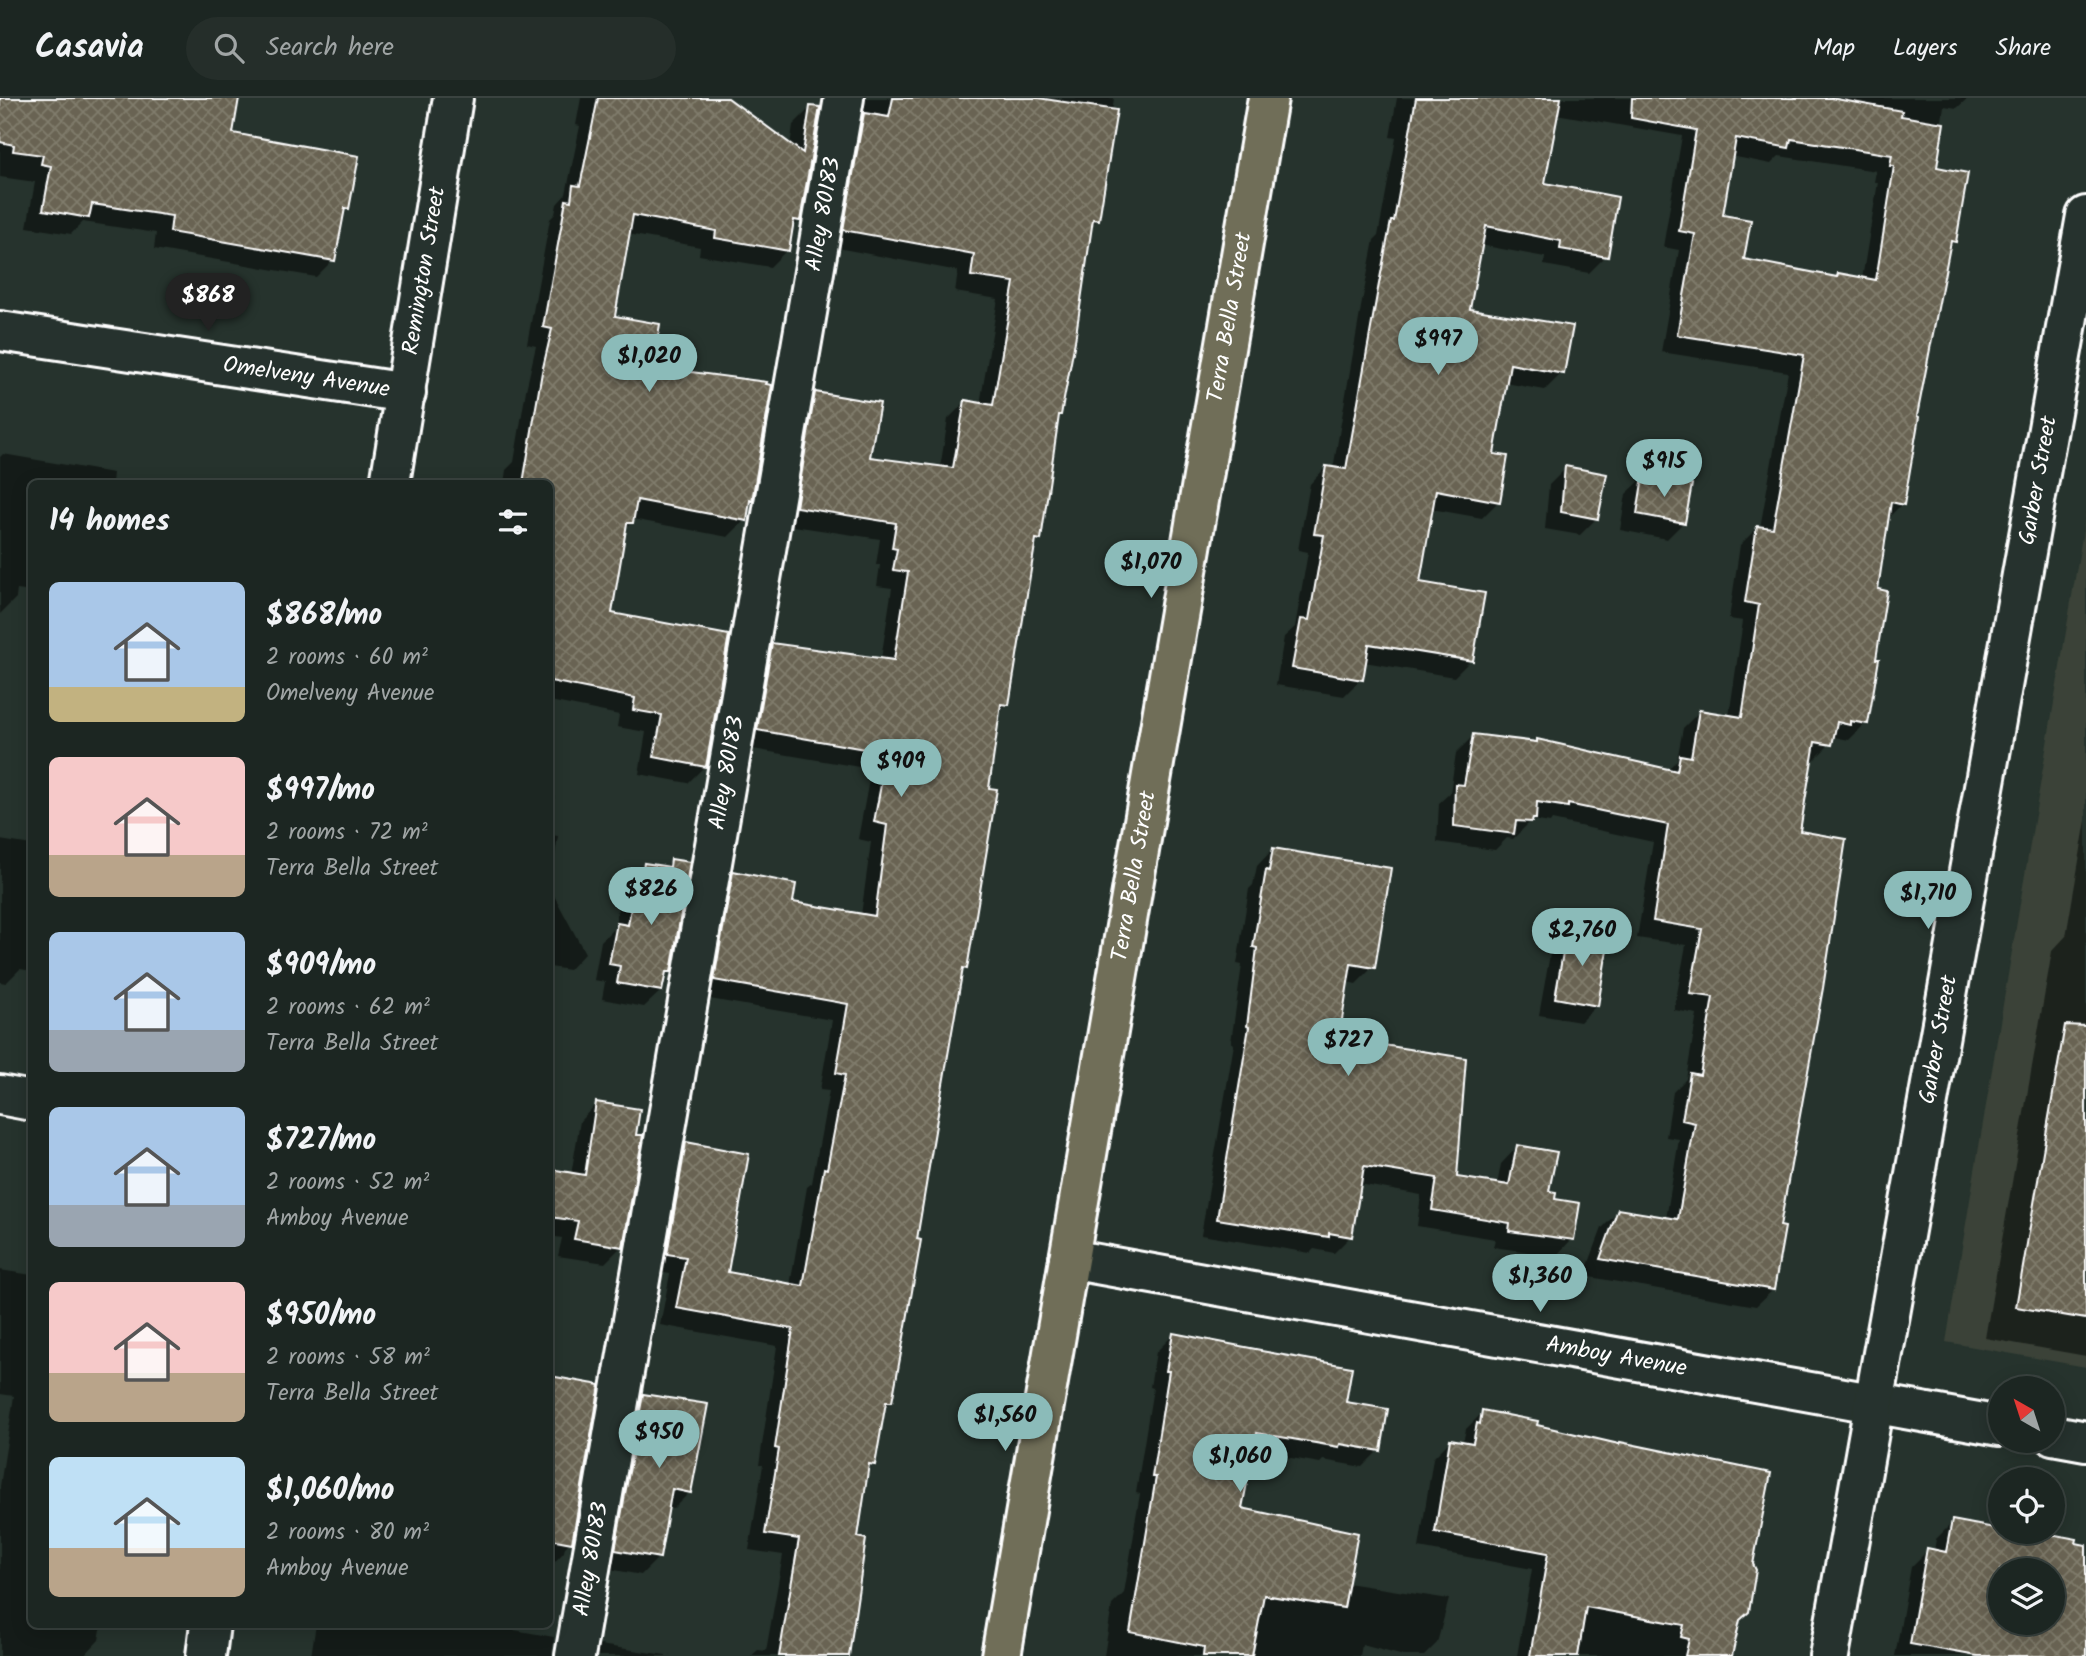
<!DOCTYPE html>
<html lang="en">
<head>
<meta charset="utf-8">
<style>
	:root { --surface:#1c2622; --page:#252e2a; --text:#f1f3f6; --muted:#a0a5a5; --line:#3a4340; --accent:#8bbbb9 }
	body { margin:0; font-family:Kalam,sans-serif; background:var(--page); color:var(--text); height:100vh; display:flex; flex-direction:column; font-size:26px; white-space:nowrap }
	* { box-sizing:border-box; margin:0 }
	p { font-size:23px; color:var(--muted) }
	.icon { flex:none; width:38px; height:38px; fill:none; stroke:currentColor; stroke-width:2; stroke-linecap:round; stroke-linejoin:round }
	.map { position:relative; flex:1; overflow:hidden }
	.details { position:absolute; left:28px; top:382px; width:525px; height:1148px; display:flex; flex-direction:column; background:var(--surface); border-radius:10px; box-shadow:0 4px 18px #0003,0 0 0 2px var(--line) }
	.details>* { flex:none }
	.needle { width:46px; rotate:321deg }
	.controls { position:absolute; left:1988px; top:1278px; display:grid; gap:14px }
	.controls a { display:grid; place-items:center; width:77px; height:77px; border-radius:50%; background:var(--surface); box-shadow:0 4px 18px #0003,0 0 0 2px var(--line); font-size:35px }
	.price { position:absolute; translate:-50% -60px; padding:0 16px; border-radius:24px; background:var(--accent); color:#111; font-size:23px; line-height:46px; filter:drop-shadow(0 2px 4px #0008) }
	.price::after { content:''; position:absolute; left:50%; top:42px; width:21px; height:16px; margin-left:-10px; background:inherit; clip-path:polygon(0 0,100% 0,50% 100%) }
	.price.selected { background:#222; color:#fff }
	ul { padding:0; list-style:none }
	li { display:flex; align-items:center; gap:21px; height:175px; padding:0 21px }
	li span { display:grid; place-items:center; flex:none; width:196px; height:140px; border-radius:10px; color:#555 }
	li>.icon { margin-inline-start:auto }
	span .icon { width:84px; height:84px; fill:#fffc; stroke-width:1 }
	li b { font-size:30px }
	h2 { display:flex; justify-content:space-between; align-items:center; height:84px; padding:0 21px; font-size:30px }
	header { display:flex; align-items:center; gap:42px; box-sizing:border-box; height:98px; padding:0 35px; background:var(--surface); border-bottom:2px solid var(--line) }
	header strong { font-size:33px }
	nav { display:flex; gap:38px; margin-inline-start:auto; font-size:24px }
	.search { width:490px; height:63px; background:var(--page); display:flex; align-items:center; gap:18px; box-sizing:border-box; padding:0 24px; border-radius:38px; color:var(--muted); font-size:26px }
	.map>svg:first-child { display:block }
	.built { fill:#3a4238 }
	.shadow { fill:#0007; fill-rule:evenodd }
	.building { fill:url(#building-cross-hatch); stroke:#fff; stroke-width:2; fill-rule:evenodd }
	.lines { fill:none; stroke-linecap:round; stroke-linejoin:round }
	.minor-casing { stroke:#fff; stroke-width:44 }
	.major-casing { stroke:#fff; stroke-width:44 }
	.minor { stroke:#26332d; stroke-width:38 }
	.major { stroke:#706e59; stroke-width:38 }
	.labels { text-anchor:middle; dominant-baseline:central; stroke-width:5; stroke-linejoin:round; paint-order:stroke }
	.street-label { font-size:23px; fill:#fff; stroke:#26332d }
</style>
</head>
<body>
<header>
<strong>Casavia</strong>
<div class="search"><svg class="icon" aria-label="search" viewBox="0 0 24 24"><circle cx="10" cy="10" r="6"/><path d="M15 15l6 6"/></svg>Search here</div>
<nav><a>Map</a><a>Layers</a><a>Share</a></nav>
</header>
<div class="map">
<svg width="2086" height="1558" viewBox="0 0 2086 1558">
	<defs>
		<pattern id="building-cross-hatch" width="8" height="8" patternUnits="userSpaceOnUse" patternTransform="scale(1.75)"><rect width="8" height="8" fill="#696452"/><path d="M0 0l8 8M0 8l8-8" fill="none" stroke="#807b6c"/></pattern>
	</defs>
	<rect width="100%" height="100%" fill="#26332d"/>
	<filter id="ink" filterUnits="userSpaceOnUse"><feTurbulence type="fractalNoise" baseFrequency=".0143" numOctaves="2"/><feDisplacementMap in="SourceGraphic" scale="14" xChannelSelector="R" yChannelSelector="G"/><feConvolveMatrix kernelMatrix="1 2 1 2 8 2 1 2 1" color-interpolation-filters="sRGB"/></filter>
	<g filter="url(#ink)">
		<path class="built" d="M 2086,415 L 2086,1269 L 1946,1244 Z"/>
		<path class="shadow" d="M 0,0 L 238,0 L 231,36 L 347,110 L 342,116 L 333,162 L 316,179 L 154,151 L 156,135 L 83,124 L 71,136 L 27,129 L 35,84 L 0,79 Z
			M 581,0 L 725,0 L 790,48 L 793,27 L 810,10 L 799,123 L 791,130 L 787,152 L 770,169 L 699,157 L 700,149 L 628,136 L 612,219 L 751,402 L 747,405 L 745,422 L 728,439 L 632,421 L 631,425 L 625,431 L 610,516 L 705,668 L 688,685 L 639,676 L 646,634 L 617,629 L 619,617 L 550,603 L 550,385 L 504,385 L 506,372 L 514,364 L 526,292 L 536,248 L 527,246 L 550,121 L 555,116 L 557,106 L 566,96 L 580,28 L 576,27 Z
			M 863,0 L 1114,0 L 1098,121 L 1091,128 L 1060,317 L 1057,319 L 1040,441 L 1033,448 L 1007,606 L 998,616 L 965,870 L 960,875 L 890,1304 L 883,1311 L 873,1366 L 867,1373 L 856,1441 L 848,1558 L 751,1558 L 758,1552 L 766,1553 L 783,1457 L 749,1452 L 763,1367 L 759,1367 L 777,1248 L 660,1227 L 670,1176 L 651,1173 L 670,1063 L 687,1046 L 726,1176 L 790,1187 L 807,1089 L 812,1085 L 829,993 L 820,992 L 832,922 L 698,899 L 716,792 L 733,775 L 791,806 L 861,817 L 871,744 L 858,741 L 871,671 L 741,649 L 756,564 L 773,547 L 881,561 L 892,490 L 877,488 L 880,467 L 876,467 L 880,441 L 780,426 L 799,313 L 816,296 L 868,361 L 940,370 L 948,321 L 965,304 L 980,306 L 998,201 L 955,194 L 958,173 L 827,148 Z
			M 1397,0 L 1968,0 L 1957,10 L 1944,8 L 1935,71 L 1955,143 L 1948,150 L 1915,320 L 1902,406 L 1887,421 L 1876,493 L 1866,625 L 1849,642 L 1834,639 L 1830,646 L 1813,663 L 1810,663 L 1798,734 L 1778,1130 L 1773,1192 L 1756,1208 L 1584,1178 L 1602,1130 L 1619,1113 L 1666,1121 L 1679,1041 L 1666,1039 L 1673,994 L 1686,981 L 1697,916 L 1674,912 L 1686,847 L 1637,840 L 1653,744 L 1552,722 L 1550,725 L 1532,722 L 1513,741 L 1507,740 L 1495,752 L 1437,744 L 1439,705 L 1450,695 L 1456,655 L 1473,638 L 1535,646 L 1538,643 L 1666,673 L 1677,662 L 1683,630 L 1700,613 L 1729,618 L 1743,523 L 1729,521 L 1740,447 L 1757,430 L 1760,430 L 1788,274 L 1661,254 L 1679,152 L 1663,149 L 1682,38 L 1556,16 L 1543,87 L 1606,158 L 1589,175 L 1544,167 L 1545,159 L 1480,147 L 1468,212 L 1562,275 L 1545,292 L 1505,285 L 1492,357 L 1499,403 L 1482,420 L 1431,411 L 1418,485 L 1471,562 L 1454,579 L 1364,564 L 1361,581 L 1344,598 L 1276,587 L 1284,539 L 1295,529 L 1308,454 L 1298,452 L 1310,386 L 1326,369 L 1333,371 L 1361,209 L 1374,142 L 1378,138 L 1396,40 L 1390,39 ZM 1731,58 L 1771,66 L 1779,58 L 1876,73 L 1874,84 L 1878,84 L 1862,181 L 1838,177 L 1835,180 L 1742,163 L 1721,118 Z
			M 3,356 L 113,375 L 112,385 L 32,385 L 32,494 L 17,492 L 16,500 L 0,516 L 0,359 Z
			M 1566,370 L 1597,420 L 1580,437 L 1545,431 L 1549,387 Z
			M 1643,380 L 1684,424 L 1667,441 L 1620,432 L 1626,396 Z
			M 550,693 L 555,694 L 550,728 Z
			M 2086,722 L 2086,1258 L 1985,1240 L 2052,853 L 2066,838 Z
			M 550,737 L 558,738 L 550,787 Z
			M 0,742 L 32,747 L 32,873 L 20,871 L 6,885 L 0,884 Z
			M 1273,751 L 1373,869 L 1356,886 L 1347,884 L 1337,941 L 1455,1081 L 1497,1087 L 1501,1066 L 1517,1049 L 1553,1102 L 1572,1141 L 1556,1158 L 1493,1149 L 1495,1141 L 1417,1128 L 1421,1097 L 1359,1086 L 1351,1138 L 1334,1155 L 1314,1151 L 1310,1155 L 1201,1137 L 1234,946 L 1231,944 L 1242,867 L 1237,866 L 1249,791 L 1253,787 L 1257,768 Z
			M 672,763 L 669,874 L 663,880 L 661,893 L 644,909 L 602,901 L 605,884 L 594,882 L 601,843 L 615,829 L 620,798 L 627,791 L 628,783 L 644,767 L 664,770 Z
			M 550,790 L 585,855 L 569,872 L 550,869 Z
			M 1568,834 L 1597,907 L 1580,924 L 1539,917 L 1551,851 Z
			M 596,1006 L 622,1148 L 605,1165 L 558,1158 L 562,1140 L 550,1138 L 550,1073 L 571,1077 L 580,1023 Z
			M 0,1172 L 32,1177 L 32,1526 L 102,1526 L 99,1542 L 84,1558 L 0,1558 L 0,1388 L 14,1298 L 0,1296 Z
			M 1173,1237 L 1344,1306 L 1379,1352 L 1362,1369 L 1323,1362 L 1320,1365 L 1251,1353 L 1240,1412 L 1347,1485 L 1449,1501 L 1437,1545 L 1424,1558 L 1404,1558 L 1362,1547 L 1360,1558 L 1104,1558 L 1112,1507 L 1124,1495 L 1135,1430 L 1134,1430 L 1140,1396 L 1136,1395 L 1153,1290 L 1150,1289 L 1156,1254 Z
			M 643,1297 L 690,1394 L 673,1411 L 667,1410 L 658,1460 L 641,1477 L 599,1469 L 626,1314 Z
			M 1483,1314 L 1535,1329 L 1737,1524 L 1730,1558 L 1517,1558 L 1532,1471 L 1419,1450 L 1433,1360 L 1450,1343 L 1461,1344 L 1464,1340 L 1466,1331 Z
			M 550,1385 L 567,1388 L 571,1444 L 565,1449 L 564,1454 L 550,1469 Z
			M 1953,1424 L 2000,1429 L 2000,1433 L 2086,1449 L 2086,1558 L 1895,1558 L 1911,1469 L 1928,1452 L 1934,1453 L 1936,1441 ZM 2000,1472 L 2053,1472 L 2053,1524 L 2000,1524 Z
			M 316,1526 L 481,1526 L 554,1539 L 552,1558 L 311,1558 Z
			M 600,1547 L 672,1558 L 589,1558 Z"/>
		<path class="building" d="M 0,0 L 239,0 L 233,35 L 359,58 L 349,111 L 345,110 L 335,163 L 170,134 L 172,118 L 92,106 L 89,120 L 43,112 L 51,68 L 41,66 L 43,57 L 13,53 L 14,47 L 0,44 Z
			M 598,0 L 728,0 L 803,55 L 810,8 L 820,9 L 800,123 L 794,122 L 789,153 L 715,140 L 716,133 L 633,117 L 615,218 L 660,226 L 653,269 L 767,284 L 766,286 L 772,287 L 752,403 L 750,402 L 747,423 L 637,402 L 633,425 L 627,425 L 612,515 L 729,537 L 706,669 L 654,659 L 662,617 L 633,612 L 635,600 L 550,583 L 550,385 L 523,385 L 542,274 L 552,231 L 543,229 L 566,102 L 571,103 L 573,87 L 580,88 Z
			M 893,0 L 1038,0 L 1117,12 L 1099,122 L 1093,121 L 1075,243 L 1061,317 L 1059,317 L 1041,442 L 1036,441 L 1009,607 L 1001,606 L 989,690 L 997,691 L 967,871 L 963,870 L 938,1015 L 917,1141 L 921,1142 L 904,1239 L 892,1304 L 886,1304 L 875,1367 L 869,1366 L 858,1439 L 866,1441 L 849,1558 L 779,1558 L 799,1441 L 765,1436 L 779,1351 L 775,1350 L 793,1231 L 676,1210 L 686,1159 L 667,1156 L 686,1044 L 749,1056 L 728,1174 L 803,1188 L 824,1070 L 827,1071 L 845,977 L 836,975 L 848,906 L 714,882 L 733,773 L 796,786 L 793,804 L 875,818 L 887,727 L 874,724 L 887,655 L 757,632 L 772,545 L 894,562 L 908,474 L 893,472 L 897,451 L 892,450 L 896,425 L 796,409 L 815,294 L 880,305 L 870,359 L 953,370 L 965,302 L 993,307 L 1014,184 L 971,178 L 974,156 L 843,132 L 864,15 L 889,19 Z
			M 1416,0 L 1561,0 L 1545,85 L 1618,99 L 1608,159 L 1560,151 L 1561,143 L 1486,128 L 1470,211 L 1573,228 L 1564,276 L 1510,266 L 1494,356 L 1508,358 L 1500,404 L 1436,392 L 1420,484 L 1485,495 L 1473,563 L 1369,546 L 1363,582 L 1292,570 L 1301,521 L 1309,522 L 1324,437 L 1314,436 L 1326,368 L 1346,371 L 1378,191 L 1391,123 L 1394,123 Z
			M 1632,0 L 1831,0 L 1902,13 L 1901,18 L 1944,25 L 1937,69 L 1968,75 L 1956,144 L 1951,143 L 1917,318 L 1919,319 L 1904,407 L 1891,404 L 1878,491 L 1887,493 L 1876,561 L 1879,561 L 1868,626 L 1850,623 L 1850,627 L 1837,624 L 1832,647 L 1815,644 L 1800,733 L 1846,741 L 1823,890 L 1780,1128 L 1785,1129 L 1774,1192 L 1600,1161 L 1618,1111 L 1678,1121 L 1695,1025 L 1682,1022 L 1690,975 L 1700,977 L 1713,899 L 1690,896 L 1702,831 L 1653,823 L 1668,727 L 1568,706 L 1568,709 L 1537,704 L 1536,721 L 1533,721 L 1532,724 L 1516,723 L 1514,736 L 1454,728 L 1455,686 L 1464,687 L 1473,636 L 1537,644 L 1537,641 L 1677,673 L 1680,657 L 1691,659 L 1699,612 L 1742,619 L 1759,507 L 1745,504 L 1757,428 L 1773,430 L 1804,257 L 1677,237 L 1695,136 L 1679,133 L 1696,32 L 1631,20 ZM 1736,40 L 1789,50 L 1791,41 L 1892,57 L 1890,68 L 1894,68 L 1876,182 L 1838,175 L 1837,179 L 1744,161 L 1751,122 L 1723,117 Z
			M 1565,368 L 1607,376 L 1598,421 L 1561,414 Z
			M 1643,378 L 1692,386 L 1685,425 L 1637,416 Z
			M 1273,750 L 1391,770 L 1375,870 L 1351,866 L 1339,940 L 1466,960 L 1457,1079 L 1509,1087 L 1517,1047 L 1557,1054 L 1549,1093 L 1556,1094 L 1555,1101 L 1580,1105 L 1574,1142 L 1509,1133 L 1510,1125 L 1432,1112 L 1437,1080 L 1364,1068 L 1352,1139 L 1329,1135 L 1329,1139 L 1217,1121 L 1249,929 L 1247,928 L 1257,850 L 1253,849 L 1266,772 L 1269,773 Z
			M 671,761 L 690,764 L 671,874 L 666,874 L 662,893 L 617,885 L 620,868 L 609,866 L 617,825 L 628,827 L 636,780 L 641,781 L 644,765 L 670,769 Z
			M 1567,832 L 1609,839 L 1598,908 L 1555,900 Z
			M 2065,927 L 2086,928 L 2086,1221 L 2016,1209 Z
			M 596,1004 L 640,1011 L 636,1037 L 643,1037 L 623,1149 L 574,1141 L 578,1123 L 550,1119 L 550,1071 L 585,1077 Z
			M 1173,1235 L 1261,1252 L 1261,1253 L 1352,1269 L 1346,1304 L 1388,1311 L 1381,1353 L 1340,1346 L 1339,1349 L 1257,1335 L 1242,1410 L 1358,1435 L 1344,1510 L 1264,1497 L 1252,1558 L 1203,1558 L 1204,1549 L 1130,1534 L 1156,1379 L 1152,1379 L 1169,1273 L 1166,1273 Z
			M 550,1278 L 600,1287 L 572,1445 L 550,1441 Z
			M 643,1296 L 708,1306 L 691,1395 L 672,1391 L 660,1460 L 615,1452 Z
			M 1482,1312 L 1538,1323 L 1537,1327 L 1619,1346 L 1620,1344 L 1771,1375 L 1753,1466 L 1756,1472 L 1749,1514 L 1740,1522 L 1732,1558 L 1685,1558 L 1689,1541 L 1681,1539 L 1684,1527 L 1586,1509 L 1578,1558 L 1530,1558 L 1548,1455 L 1435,1434 L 1450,1341 L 1473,1345 L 1477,1325 L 1480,1326 Z
			M 1952,1422 L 2000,1431 L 2000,1433 L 2034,1433 L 2077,1441 L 2076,1445 L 2086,1447 L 2086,1558 L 1977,1558 L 1910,1546 L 1927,1450 L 1946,1454 ZM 2000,1472 L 2053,1472 L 2053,1524 L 2000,1524 Z"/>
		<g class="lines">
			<defs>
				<g id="minor">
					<path id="s1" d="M 0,233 L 406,295"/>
					<path id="s2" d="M 390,385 L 453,0"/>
					<path d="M 0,997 L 32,1003"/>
					<path id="s3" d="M 1069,1161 L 2000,1328"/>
					<path d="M 2053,1337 L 2086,1343"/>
					<path d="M 206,1558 L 210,1526"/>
					<path id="s4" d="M 575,1558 L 844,0"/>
					<path id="s5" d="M 1829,1558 L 2086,118"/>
				</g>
				<g id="major">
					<path id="s6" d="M 1001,1558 L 1268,0"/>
				</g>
			</defs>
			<use href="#minor" class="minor-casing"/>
			<use href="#major" class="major-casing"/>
			<use href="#minor" class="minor"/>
			<use href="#major" class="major"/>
		</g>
	</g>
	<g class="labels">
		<g class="street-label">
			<text stroke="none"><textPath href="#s4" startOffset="1463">Alley 80183</textPath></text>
			<text stroke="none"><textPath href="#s2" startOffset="215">Remington Street</textPath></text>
			<text stroke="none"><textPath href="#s6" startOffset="1358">Terra Bella Street</textPath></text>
			<text stroke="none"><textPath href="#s1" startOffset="310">Omelveny Avenue</textPath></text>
			<text stroke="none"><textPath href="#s5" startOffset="1194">Garber Street</textPath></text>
			<text stroke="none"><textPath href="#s4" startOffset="896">Alley 80183</textPath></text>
			<text stroke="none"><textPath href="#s6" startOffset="791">Terra Bella Street</textPath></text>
			<text stroke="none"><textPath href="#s5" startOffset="626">Garber Street</textPath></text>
			<text stroke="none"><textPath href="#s3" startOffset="556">Amboy Avenue</textPath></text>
			<text stroke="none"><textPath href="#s4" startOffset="98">Alley 80183</textPath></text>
		</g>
	</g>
</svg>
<div class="controls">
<a><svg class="needle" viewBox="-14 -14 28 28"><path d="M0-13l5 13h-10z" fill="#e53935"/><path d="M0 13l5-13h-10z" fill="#a0a5a5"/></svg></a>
<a><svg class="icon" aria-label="locate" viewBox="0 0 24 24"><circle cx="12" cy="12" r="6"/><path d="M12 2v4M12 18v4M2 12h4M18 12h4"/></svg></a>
<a><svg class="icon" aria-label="layers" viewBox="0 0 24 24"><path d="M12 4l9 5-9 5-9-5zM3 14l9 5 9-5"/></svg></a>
</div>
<b class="price selected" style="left:208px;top:235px">$868</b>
<b class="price" style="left:1438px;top:279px">$997</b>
<b class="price" style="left:649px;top:296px">$1,020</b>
<b class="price" style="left:1664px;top:401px">$915</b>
<b class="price" style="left:1151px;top:502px">$1,070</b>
<b class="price" style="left:901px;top:701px">$909</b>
<b class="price" style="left:651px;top:829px">$826</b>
<b class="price" style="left:1928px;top:833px">$1,710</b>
<b class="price" style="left:1582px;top:870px">$2,760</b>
<b class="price" style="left:1348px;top:980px">$727</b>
<b class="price" style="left:1540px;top:1216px">$1,360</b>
<b class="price" style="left:1005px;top:1355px">$1,560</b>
<b class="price" style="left:659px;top:1372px">$950</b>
<b class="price" style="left:1240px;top:1396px">$1,060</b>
<section class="details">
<h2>14 homes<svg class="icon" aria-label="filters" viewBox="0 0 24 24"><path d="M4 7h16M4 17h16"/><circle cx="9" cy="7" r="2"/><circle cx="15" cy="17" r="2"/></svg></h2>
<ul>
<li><span style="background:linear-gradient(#a9c7e8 75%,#c2b280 0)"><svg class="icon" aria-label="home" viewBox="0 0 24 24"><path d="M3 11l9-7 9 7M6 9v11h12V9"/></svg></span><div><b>$868/mo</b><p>2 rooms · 60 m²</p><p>Omelveny Avenue</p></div></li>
<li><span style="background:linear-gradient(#f6c9c9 70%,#b9a48a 0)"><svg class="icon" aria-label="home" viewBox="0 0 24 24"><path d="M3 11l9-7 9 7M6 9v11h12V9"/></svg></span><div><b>$997/mo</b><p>2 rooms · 72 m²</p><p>Terra Bella Street</p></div></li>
<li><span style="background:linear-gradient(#a9c7e8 70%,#9aa5b1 0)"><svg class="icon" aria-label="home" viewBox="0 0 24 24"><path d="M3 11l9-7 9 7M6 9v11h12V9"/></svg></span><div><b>$909/mo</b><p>2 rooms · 62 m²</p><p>Terra Bella Street</p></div></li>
<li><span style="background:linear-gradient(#a9c7e8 70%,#9aa5b1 0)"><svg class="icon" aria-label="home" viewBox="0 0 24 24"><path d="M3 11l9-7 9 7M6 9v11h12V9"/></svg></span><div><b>$727/mo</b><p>2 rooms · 52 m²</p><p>Amboy Avenue</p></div></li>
<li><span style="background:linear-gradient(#f6c9c9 65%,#b9a48a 0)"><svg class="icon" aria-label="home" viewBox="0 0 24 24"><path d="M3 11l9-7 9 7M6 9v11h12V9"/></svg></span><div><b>$950/mo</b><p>2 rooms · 58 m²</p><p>Terra Bella Street</p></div></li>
<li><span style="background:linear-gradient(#bfe0f5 65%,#b9a48a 0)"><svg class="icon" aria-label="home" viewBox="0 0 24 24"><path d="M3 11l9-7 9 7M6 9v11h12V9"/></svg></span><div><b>$1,060/mo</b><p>2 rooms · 80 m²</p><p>Amboy Avenue</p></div></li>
</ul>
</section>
</div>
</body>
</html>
